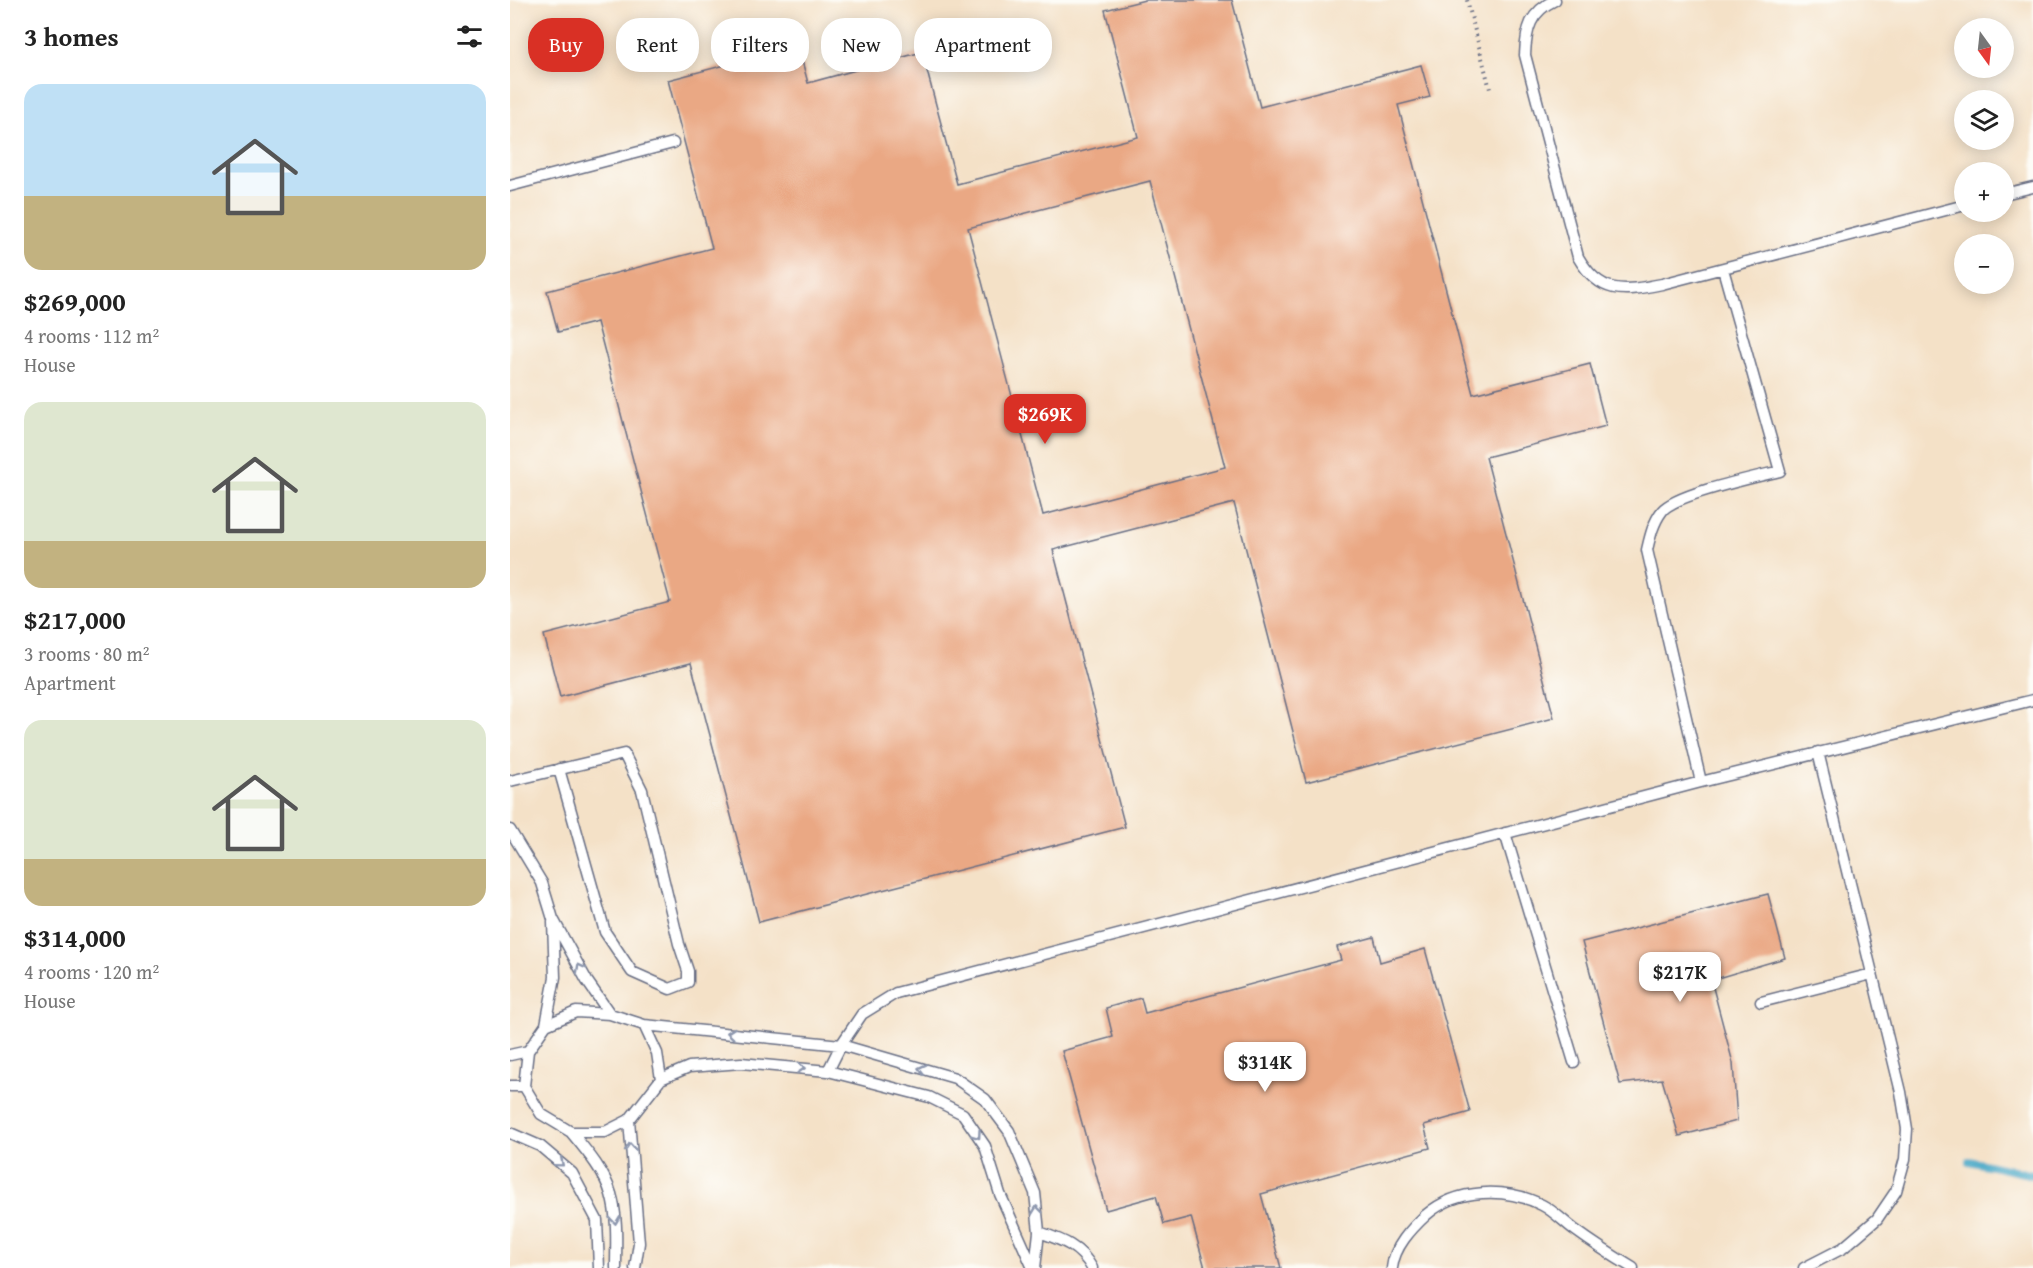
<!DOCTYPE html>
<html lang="en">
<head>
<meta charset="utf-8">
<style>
	:root { --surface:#fff; --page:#f2f2f2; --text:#222; --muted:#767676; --accent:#d93025 }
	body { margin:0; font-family:"Gentium Book Plus",serif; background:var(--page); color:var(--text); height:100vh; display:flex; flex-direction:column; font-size:22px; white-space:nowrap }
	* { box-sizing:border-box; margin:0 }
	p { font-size:20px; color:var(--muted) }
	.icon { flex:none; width:33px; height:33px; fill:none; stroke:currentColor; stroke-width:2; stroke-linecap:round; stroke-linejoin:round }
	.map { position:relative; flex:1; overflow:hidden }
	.side { display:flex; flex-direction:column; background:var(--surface); width:510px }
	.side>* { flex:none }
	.banner { position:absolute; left:18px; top:18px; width:570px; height:54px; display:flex; gap:12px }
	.needle { width:39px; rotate:165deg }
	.controls { position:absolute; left:1444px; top:18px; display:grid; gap:12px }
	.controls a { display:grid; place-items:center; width:60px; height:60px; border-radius:50%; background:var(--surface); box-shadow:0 3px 15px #0003; font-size:30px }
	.price { position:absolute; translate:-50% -51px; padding:0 14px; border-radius:12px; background:#fff; color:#222; font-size:20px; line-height:39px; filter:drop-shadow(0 2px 3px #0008) }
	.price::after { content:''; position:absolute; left:50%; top:36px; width:18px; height:14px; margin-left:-9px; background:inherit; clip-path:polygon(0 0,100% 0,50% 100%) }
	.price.current { background:var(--accent); color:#fff }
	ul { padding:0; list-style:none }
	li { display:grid; align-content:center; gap:12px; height:318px; padding:0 24px }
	li span { display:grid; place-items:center; height:186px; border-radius:18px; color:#555 }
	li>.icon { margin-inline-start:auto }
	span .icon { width:108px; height:108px; fill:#fffc; stroke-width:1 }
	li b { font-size:26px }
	h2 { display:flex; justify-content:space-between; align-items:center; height:72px; padding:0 24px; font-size:26px }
	.chip { padding:0 21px; border-radius:24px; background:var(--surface); box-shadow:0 3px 15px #0003; font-size:21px; line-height:54px }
	.chip.current { background:var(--accent); color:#fff }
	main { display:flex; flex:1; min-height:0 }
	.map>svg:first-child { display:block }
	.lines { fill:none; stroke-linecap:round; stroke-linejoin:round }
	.stream { stroke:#46a7c6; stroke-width:8 }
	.building { fill:#eaa884; fill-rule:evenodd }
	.service-casing { stroke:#676d83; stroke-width:13 }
	.path { stroke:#676d83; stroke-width:4; stroke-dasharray:1.5 4.5; stroke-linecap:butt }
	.service { stroke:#fff; stroke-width:10 }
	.oneway { stroke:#8d97ae }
</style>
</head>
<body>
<main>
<section class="side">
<h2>3 homes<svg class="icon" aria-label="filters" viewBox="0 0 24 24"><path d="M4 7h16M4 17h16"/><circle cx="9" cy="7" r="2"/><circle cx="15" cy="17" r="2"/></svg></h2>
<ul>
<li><span style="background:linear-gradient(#bfe0f5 60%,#c2b280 0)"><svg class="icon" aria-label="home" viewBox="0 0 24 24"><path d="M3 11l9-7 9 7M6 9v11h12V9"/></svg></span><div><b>$269,000</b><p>4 rooms · 112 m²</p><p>House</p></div></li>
<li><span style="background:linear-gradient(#dfe7d0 75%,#c2b280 0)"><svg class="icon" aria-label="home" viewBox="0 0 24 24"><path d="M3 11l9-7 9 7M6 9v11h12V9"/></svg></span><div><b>$217,000</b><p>3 rooms · 80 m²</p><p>Apartment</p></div></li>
<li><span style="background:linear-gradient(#dfe7d0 75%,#c2b280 0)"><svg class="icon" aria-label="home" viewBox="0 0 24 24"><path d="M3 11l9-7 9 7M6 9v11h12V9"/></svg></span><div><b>$314,000</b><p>4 rooms · 120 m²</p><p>House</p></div></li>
</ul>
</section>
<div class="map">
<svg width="1523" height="1268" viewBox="0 0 1523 1268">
	<rect width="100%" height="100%" fill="#fdfcf7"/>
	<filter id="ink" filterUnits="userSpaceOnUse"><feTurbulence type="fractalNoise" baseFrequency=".0167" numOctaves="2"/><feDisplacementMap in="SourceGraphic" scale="12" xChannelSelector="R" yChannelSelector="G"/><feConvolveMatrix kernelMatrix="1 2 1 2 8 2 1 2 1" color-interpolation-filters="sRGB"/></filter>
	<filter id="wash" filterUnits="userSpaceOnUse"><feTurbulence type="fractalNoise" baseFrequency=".008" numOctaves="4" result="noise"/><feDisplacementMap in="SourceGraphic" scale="24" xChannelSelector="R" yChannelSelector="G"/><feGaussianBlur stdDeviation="1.35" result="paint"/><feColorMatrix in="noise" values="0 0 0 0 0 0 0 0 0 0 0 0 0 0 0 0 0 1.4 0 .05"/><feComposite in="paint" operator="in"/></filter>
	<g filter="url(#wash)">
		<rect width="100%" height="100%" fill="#f4e1c7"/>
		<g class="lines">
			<path class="stream" d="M 1459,1161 L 1523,1175"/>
		</g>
		<g id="blocks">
			<path class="building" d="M 635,0 L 722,0 L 750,107 L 911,65 L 920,97 L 888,105 L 963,394 L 1080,364 L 1096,426 L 976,457 L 1044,718 L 796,782 L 724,503 L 543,550 L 615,827 L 249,922 L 181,663 L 50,697 L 34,635 L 160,602 L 87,322 L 48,332 L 37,291 L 202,248 L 158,80 L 288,46 L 298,83 L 412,52 L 447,184 L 628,137 L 595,10 ZM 640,181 L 715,467 L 533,515 L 458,228 Z
				M 1258,894 L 1275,958 L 1201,980 L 1223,1063 L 1227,1121 L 1169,1136 L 1152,1079 L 1110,1084 L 1072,942 Z
				M 864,937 L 870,962 L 915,949 L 960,1112 L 914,1125 L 920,1148 L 751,1194 L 771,1268 L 695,1268 L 681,1217 L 654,1224 L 646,1196 L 596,1210 L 552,1051 L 603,1037 L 596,1008 L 631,998 L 635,1013 L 831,960 L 827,947 Z"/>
		</g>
	</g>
	<g filter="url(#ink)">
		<use href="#blocks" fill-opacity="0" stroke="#676d83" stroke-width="1.5"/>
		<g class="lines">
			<defs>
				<path id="service" d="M 1045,0 C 1020,12 1016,29 1015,55 L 1068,257 C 1090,295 1112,292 1152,284 L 1455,205
					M 0,186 L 163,143
					M 1494,194 L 1523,187
					M 0,781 L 114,754 L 132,790 L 169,944 L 178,971 L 178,982 L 160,989 L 122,972 L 95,932 L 49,769
					M 1191,782 L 1137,550 C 1140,537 1143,523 1152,511 C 1165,494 1246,477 1270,471 L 1213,269
					M 0,830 L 32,883 L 43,919 L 77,981 L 100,1014
					M 995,833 L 1064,1062
					M 1251,1002 L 1362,974
					M 66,1012 L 100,1014 L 134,1025 L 147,1053 L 151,1079 L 119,1120 L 95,1132 L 61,1132 L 31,1114 L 14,1086 L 18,1051 L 36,1025 Z
					M 36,1025 L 45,977 L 43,922
					M 134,1025 L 331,1045 L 445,1078 L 475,1099 L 499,1131 L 525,1193 L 529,1232 L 525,1268
					M 0,1055 L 18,1051
					M 318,1071 L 331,1045 L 352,1014 L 386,993 L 1191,782 L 1523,700
					M 151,1079 L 179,1067 L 231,1063 L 318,1071 L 419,1097 L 453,1114 L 475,1146 L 490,1194 L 523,1268
					M 0,1086 L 14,1086
					M 119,1120 L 129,1243 L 125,1268
					M 61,1132 C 75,1149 95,1172 101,1194 C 108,1217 106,1244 106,1268
					M 0,1133 L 30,1146 L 62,1173 L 87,1220 L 89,1268
					M 529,1232 C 552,1240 570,1246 582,1268
					M 882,1268 C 884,1247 901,1229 916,1215 C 947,1188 996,1187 1032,1205 C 1044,1211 1055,1223 1065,1230 C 1084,1244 1103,1256 1123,1268
					M 1294,1268 L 1333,1248 L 1367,1219 L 1386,1191 L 1395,1159 L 1397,1129 L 1391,1092 L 1308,752"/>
			</defs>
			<use href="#service" class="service-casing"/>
			<path class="path" d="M 957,0 L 980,89"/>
			<use href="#service" class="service"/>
		</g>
		<defs><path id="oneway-chevron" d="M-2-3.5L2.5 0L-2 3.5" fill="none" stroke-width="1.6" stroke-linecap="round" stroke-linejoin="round" transform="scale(1.5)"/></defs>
		<g class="oneway">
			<use href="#oneway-chevron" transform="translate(70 968) rotate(-118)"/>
			<use href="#oneway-chevron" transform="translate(221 1033) rotate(-174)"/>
			<use href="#oneway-chevron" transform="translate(291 1068) rotate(5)"/>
			<use href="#oneway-chevron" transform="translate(412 1069) rotate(-166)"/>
			<use href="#oneway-chevron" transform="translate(467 1135) rotate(55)"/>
			<use href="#oneway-chevron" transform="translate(120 1147) rotate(-94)"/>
			<use href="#oneway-chevron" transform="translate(50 1163) rotate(40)"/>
			<use href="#oneway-chevron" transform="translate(527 1210) rotate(-97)"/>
			<use href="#oneway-chevron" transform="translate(105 1220) rotate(83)"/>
		</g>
	</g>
</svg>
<div class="controls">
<a><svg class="needle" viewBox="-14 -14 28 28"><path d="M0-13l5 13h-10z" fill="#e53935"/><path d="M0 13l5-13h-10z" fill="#767676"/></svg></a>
<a><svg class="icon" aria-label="layers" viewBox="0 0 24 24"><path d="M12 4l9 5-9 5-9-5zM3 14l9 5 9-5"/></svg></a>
<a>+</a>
<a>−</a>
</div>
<b class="price current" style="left:535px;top:445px">$269K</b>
<b class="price" style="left:1170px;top:1003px">$217K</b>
<b class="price" style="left:755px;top:1093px">$314K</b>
<div class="banner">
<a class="chip current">Buy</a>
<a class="chip">Rent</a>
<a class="chip">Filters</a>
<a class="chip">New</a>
<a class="chip">Apartment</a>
</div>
</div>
</main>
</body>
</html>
